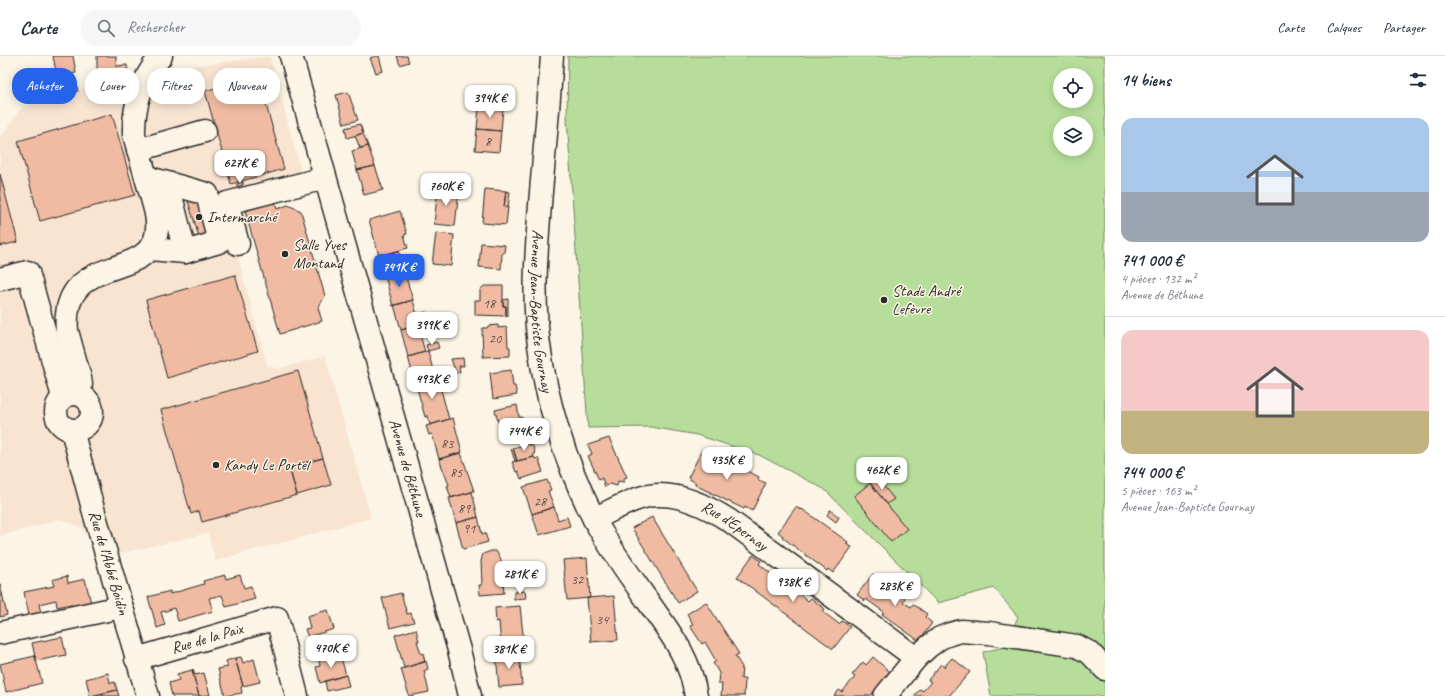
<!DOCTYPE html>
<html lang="fr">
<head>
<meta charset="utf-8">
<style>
	:root { --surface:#fff; --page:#f6f6f7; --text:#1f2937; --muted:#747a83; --line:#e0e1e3; --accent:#2563eb }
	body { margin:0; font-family:Caveat,sans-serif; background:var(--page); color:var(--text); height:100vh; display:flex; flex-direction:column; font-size:15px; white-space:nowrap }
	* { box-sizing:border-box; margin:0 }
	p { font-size:13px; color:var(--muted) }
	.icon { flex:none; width:22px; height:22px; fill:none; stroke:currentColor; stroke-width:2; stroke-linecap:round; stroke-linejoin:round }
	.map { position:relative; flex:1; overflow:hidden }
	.drawer { display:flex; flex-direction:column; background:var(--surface); width:340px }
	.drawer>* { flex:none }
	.guide { position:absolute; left:12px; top:12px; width:380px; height:36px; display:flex; gap:8px }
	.tools { position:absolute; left:1053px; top:12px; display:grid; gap:8px }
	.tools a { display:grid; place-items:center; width:40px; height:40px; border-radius:50%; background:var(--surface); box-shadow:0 2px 10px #0003; font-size:20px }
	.price { position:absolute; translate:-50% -34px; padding:0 9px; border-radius:8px; background:#fff; color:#222; font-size:13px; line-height:26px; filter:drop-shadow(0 1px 2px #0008) }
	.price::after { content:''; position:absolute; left:50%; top:24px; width:12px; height:9px; margin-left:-6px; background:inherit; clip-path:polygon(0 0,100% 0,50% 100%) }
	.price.on { background:var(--accent); color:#fff }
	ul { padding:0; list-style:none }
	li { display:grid; align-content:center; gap:8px; height:212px; padding:0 16px }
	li+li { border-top:1px solid var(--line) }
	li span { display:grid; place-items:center; height:124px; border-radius:12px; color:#555 }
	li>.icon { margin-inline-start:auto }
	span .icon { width:72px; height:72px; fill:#fffc; stroke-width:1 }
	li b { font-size:17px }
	h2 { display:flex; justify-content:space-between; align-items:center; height:48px; padding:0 16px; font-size:17px }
	.chip { padding:0 14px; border-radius:16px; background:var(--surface); box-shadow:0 2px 10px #0003; font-size:14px; line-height:36px }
	.chip.on { background:var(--accent); color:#fff }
	header { display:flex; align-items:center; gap:24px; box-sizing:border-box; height:56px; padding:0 20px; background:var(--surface); border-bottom:1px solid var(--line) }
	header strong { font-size:19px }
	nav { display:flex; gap:22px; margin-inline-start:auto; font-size:14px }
	.search { width:280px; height:36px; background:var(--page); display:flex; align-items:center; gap:10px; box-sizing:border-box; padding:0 14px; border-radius:16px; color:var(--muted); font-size:15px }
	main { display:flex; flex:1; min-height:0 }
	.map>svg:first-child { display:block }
	.built { fill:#f8e4d1 }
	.green { fill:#b6de9a; stroke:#708462; fill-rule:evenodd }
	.building { fill:#f0bba2; stroke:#2b2b2b }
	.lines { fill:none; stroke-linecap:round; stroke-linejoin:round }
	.minor-casing { stroke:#2b2b2b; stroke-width:25 }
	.minor { stroke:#fcf5e5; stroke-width:22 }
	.poi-dot { fill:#2b2b2b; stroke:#fcf5e5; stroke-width:1.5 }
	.labels { text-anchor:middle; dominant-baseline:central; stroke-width:3; stroke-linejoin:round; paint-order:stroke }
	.number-label { font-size:14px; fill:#5c4f49 }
	.poi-label { font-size:16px; fill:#2b2b2b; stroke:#fcf5e5; text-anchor:start }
	.street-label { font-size:16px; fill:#2b2b2b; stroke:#fcf5e5 }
</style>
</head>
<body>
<header>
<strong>Carte</strong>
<div class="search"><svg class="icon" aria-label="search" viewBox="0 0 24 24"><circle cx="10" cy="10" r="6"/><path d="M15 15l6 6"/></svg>Rechercher</div>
<nav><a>Carte</a><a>Calques</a><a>Partager</a></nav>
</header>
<main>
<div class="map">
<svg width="1105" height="640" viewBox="0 0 1105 640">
	<rect width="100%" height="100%" fill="#fcf5e5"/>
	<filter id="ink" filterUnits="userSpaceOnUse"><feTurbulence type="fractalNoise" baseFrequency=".025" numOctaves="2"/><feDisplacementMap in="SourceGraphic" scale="8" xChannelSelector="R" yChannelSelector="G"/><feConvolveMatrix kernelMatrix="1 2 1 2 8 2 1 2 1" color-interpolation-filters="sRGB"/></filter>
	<g filter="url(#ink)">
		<path class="built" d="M 270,0 L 306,134 L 226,156 L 267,309 L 278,313 L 325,300 L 371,462 L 215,505 L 208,477 L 114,499 L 94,492 L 82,472 L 60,463 L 0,480 L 0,78 L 1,81 L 22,51 L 142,16 Z"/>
		<path class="green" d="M 568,0 L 1105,0 L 1105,640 L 991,640 L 983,596 L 1004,591 L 1018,561 L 994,532 L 938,547 L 824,433 L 759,399 L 697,379 L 651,371 L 588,372 L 567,63 ZM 1060,19 L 1086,19 L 1086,45 L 1060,45 ZM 1060,67 L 1086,67 L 1086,93 L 1060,93 Z"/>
		<path class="building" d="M 53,0 L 73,0 L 76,17 L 57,21 Z
			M 97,0 L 116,0 L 116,10 L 127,9 L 128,22 L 113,26 L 113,17 L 97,16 Z
			M 376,0 L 379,0 L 383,15 L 376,17 L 370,2 Z
			M 397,0 L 407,0 L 409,6 L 400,9 Z
			M 258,20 L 284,113 L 231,128 L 205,35 Z
			M 77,30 L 78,35 L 67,38 L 66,33 Z
			M 348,36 L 358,64 L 344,68 L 336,39 Z
			M 479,51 L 503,53 L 501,75 L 477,73 Z
			M 112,58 L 135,139 L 40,165 L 18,85 Z
			M 360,68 L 363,77 L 347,82 L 345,72 Z
			M 477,73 L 501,75 L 499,96 L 475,94 Z
			M 363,77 L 368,90 L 360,92 L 355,80 Z
			M 368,90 L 375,110 L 357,114 L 352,95 Z
			M 375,110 L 383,134 L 364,139 L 357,114 Z
			M 0,118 L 18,186 L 0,190 Z
			M 243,126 L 243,129 L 237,131 L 237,128 Z
			M 438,131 L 459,134 L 455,170 L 434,168 Z
			M 485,133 L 506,135 L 504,151 L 508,151 L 506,169 L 482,167 Z
			M 506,135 L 510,136 L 508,151 L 504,151 Z
			M 200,141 L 211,177 L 199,181 L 188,145 Z
			M 275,146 L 277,153 L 288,149 L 301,155 L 325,240 L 318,252 L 322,265 L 280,278 L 245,155 Z
			M 400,155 L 407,178 L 404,179 L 408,192 L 379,200 L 369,164 Z
			M 436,177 L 454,179 L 451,210 L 432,208 Z
			M 481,187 L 505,189 L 504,197 L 502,197 L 501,213 L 479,211 Z
			M 399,195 L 404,215 L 385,220 L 379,200 Z
			M 404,215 L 413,244 L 393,250 L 385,220 Z
			M 235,219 L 258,295 L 167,322 L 146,244 Z
			M 484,230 L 503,230 L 503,250 L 506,250 L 506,260 L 475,259 L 475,244 L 480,244 L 480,234 Z
			M 508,243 L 508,260 L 506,260 L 506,250 L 503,250 L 503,244 Z
			M 413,244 L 417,259 L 426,256 L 430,266 L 401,274 L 394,249 Z
			M 430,266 L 432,272 L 419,275 L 425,296 L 408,301 L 401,274 Z
			M 498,269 L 498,272 L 507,271 L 508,291 L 510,291 L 510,300 L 483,301 L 482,272 L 487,272 L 488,270 Z
			M 437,286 L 439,292 L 428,295 L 426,289 Z
			M 428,295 L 434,318 L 414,323 L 408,301 Z
			M 463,302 L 464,310 L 459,310 L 460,316 L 456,317 L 451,303 Z
			M 511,314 L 513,330 L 515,330 L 517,339 L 493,343 L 490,317 Z
			M 298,315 L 323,402 L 289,411 L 297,439 L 202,466 L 199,455 L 191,458 L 161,354 Z
			M 437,319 L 449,363 L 430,369 L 428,360 L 425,361 L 415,325 Z
			M 517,349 L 519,361 L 522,361 L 524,372 L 501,377 L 495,354 Z
			M 453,362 L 462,396 L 439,403 L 432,378 L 429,379 L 426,370 Z
			M 609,382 L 627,421 L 624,422 L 624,426 L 618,425 L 617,430 L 610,428 L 605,431 L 602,422 L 599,424 L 588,400 L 592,398 L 588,389 Z
			M 528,388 L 533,390 L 535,397 L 533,398 L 534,401 L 517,405 L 513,392 Z
			M 513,392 L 517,405 L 515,405 L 511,393 Z
			M 702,394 L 710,399 L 711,397 L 759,421 L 758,424 L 766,427 L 752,455 L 745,451 L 744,453 L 695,429 L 696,427 L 688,422 Z
			M 461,397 L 474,435 L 451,442 L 447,430 L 449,429 L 439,403 Z
			M 534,401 L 535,403 L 538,402 L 543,416 L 521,423 L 518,415 L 516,416 L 512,406 Z
			M 323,402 L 331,429 L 297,439 L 289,411 Z
			M 877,422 L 894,443 L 887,448 L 870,427 Z
			M 547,424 L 551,434 L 548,435 L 554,451 L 532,458 L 523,431 Z
			M 870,427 L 907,473 L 891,486 L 854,440 Z
			M 472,436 L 478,461 L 456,467 L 449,442 Z
			M 554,451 L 558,464 L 567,461 L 570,470 L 539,479 L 532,458 Z
			M 796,451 L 801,454 L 802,453 L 848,486 L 846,488 L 852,491 L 833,517 L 828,513 L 827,515 L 782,481 L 783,480 L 778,476 Z
			M 830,454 L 839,461 L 836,466 L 827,459 Z
			M 478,461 L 482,478 L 485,477 L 488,486 L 463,493 L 456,467 Z
			M 652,461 L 697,535 L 678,547 L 632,472 Z
			M 491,495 L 496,495 L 501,504 L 504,537 L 480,539 L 479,529 L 482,529 L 481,505 L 483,498 Z
			M 753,499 L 761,505 L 759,508 L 775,521 L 777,518 L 794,529 L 792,532 L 808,545 L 811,542 L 825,553 L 823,556 L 839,568 L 842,565 L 850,571 L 833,593 L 737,521 Z
			M 587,502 L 590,542 L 567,544 L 563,504 Z
			M 873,518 L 905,542 L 903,546 L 911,551 L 913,548 L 927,558 L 925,561 L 932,567 L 919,585 L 882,558 L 884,556 L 866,543 L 865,545 L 857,539 Z
			M 225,519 L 226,523 L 240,519 L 244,532 L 251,530 L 255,543 L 226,551 L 222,539 L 209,542 L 213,555 L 178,565 L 174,552 L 166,555 L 161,556 L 165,569 L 157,572 L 148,541 L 170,535 L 170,538 L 204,528 L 203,525 Z
			M 67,520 L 68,527 L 85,523 L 92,551 L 73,554 L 71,548 L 57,551 L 56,544 L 39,548 L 42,561 L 30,564 L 24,536 L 54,530 L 52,524 Z
			M 0,528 L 7,559 L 0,561 Z
			M 525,535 L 526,542 L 514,543 L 514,536 Z
			M 401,537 L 407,558 L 411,557 L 414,566 L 390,572 L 382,542 Z
			M 614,540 L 618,584 L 591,586 L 587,542 Z
			M 706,546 L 739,598 L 735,600 L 742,611 L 741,623 L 745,623 L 744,639 L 745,640 L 721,640 L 722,627 L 718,627 L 719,617 L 713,607 L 716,605 L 705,586 L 702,588 L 690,570 L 693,568 L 687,558 Z
			M 520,550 L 524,588 L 501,590 L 499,565 L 496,566 L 495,552 Z
			M 328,554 L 334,573 L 308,581 L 305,573 L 310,572 L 307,560 Z
			M 416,573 L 419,585 L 417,585 L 421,598 L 423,597 L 425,606 L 404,612 L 395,579 Z
			M 62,581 L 66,599 L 36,605 L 32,587 Z
			M 339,594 L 340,598 L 319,604 L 318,599 Z
			M 519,597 L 522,629 L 499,631 L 496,599 Z
			M 340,598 L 346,619 L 320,627 L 316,611 L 320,610 L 319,604 Z
			M 35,600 L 42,627 L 6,636 L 0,608 Z
			M 241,601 L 243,607 L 254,603 L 260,626 L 243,630 L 235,602 Z
			M 873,601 L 890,616 L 870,640 L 834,640 L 839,634 L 842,636 L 855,621 L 852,619 L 863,606 L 866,609 Z
			M 235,602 L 243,630 L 241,631 L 242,637 L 225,640 L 218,613 L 228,611 L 226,605 Z
			M 952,602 L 970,616 L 949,640 L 914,640 L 920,633 L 923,635 L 931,626 L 928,624 L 941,608 L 944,611 Z
			M 426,605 L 428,613 L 424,615 L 429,636 L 409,640 L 401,613 Z
			M 193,613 L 195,619 L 204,617 L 210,639 L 199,640 L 192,614 Z
			M 192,614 L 199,640 L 172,640 L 169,627 L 179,624 L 177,618 Z
			M 108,617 L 110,627 L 115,626 L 117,634 L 90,640 L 86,623 Z
			M 346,619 L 349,630 L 327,635 L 325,625 Z
			M 117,634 L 119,640 L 94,640 L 113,635 Z"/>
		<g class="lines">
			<defs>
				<g id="minor">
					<path id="s1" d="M 291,0 L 459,594 L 470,640"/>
					<path id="s2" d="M 552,0 C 549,45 545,91 541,136 C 537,187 532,239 539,289 C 547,349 566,407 593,461 C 608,490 628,517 647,544 C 669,576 690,600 696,640"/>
					<path d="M 138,94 L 205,75"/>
					<path d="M 146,121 L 207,138 L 219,186 L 185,196 L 150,193"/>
					<path d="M 168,128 L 185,196"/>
					<path d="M 238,188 L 227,147 L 325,122"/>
					<path d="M 0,223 L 28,216 L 63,341"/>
					<circle cx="74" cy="356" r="18"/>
					<path d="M 78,338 L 81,328 L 80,322 L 67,275 C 60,197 145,225 156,180 C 160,164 153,147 149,132 C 144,114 139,96 134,79 C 133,50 142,23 161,0"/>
					<path id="s3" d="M 72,374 L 95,460 L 148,640"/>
					<path id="s4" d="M 594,463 C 609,456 624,447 640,442 C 671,432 704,448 730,465 L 916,602"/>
					<path d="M 0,577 L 121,551"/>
					<path id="s5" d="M 136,603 L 277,562 L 297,640"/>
					<path d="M 885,640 L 916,602 L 928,591 L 940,582 L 950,578 L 961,575 L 989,577 L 1077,590 L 1090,597 L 1105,613"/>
				</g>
			</defs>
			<use href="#minor" class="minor-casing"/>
			<use href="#minor" class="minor"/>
		</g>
	</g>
	<g class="poi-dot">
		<circle cx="199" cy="161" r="4"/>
		<circle cx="285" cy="198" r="4"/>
		<circle cx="884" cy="244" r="4"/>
		<circle cx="216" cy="409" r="4"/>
	</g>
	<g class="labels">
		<g class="number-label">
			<text x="488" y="85">8</text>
			<text x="489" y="247">18</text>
			<text x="495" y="282">20</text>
			<text x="447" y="387">83</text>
			<text x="456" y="416">85</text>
			<text x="540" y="445">28</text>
			<text x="464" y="452">89</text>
			<text x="469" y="472">91</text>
			<text x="577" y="523">32</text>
			<text x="602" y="563">34</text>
		</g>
		<g class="poi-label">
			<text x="207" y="161">Intermarché</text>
			<text x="293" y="189">Salle Yves<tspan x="293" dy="18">Montand</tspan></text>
			<text x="892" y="235">Stade André<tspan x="892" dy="18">Lefèvre</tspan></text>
			<text x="224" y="409">Kandy Le Portel</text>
		</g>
		<g class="street-label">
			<text stroke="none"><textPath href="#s2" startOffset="256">Avenue Jean-Baptiste Gournay</textPath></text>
			<text stroke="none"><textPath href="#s1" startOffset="428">Avenue de Béthune</textPath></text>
			<text stroke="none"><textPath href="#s4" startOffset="153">Rue d'Epernay</textPath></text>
			<text stroke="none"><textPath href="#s3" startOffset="138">Rue de l'Abbé Boidin</textPath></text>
			<text stroke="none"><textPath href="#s5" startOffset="74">Rue de la Paix</textPath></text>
		</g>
	</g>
</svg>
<div class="tools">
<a><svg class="icon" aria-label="locate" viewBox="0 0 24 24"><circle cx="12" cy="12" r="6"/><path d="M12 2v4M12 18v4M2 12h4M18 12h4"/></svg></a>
<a><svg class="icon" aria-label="layers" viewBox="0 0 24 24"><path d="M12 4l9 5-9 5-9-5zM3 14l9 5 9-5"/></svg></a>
</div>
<b class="price" style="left:490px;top:63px">394K €</b>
<b class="price" style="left:240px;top:128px">627K €</b>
<b class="price" style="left:446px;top:151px">760K €</b>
<b class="price on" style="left:399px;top:232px">741K €</b>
<b class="price" style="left:432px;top:290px">399K €</b>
<b class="price" style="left:432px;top:344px">493K €</b>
<b class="price" style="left:524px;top:396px">744K €</b>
<b class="price" style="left:727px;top:425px">435K €</b>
<b class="price" style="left:882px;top:435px">462K €</b>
<b class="price" style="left:520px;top:539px">281K €</b>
<b class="price" style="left:793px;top:547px">938K €</b>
<b class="price" style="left:895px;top:551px">283K €</b>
<b class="price" style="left:331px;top:613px">470K €</b>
<b class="price" style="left:509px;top:614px">381K €</b>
<div class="guide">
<a class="chip on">Acheter</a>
<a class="chip">Louer</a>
<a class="chip">Filtres</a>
<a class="chip">Nouveau</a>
</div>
</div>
<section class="drawer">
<h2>14 biens<svg class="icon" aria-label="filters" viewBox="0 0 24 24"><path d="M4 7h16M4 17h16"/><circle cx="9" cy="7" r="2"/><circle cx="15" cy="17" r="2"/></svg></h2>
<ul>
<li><span style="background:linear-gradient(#a9c7e8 60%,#9aa5b1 0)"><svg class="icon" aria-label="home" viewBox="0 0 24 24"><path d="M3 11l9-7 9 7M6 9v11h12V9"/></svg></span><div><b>741 000 €</b><p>4 pièces · 132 m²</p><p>Avenue de Béthune</p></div></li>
<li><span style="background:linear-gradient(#f6c9c9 65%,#c2b280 0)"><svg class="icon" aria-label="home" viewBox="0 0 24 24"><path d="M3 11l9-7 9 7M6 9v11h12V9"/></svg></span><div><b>744 000 €</b><p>5 pièces · 163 m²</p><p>Avenue Jean-Baptiste Gournay</p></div></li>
</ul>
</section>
</main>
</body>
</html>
